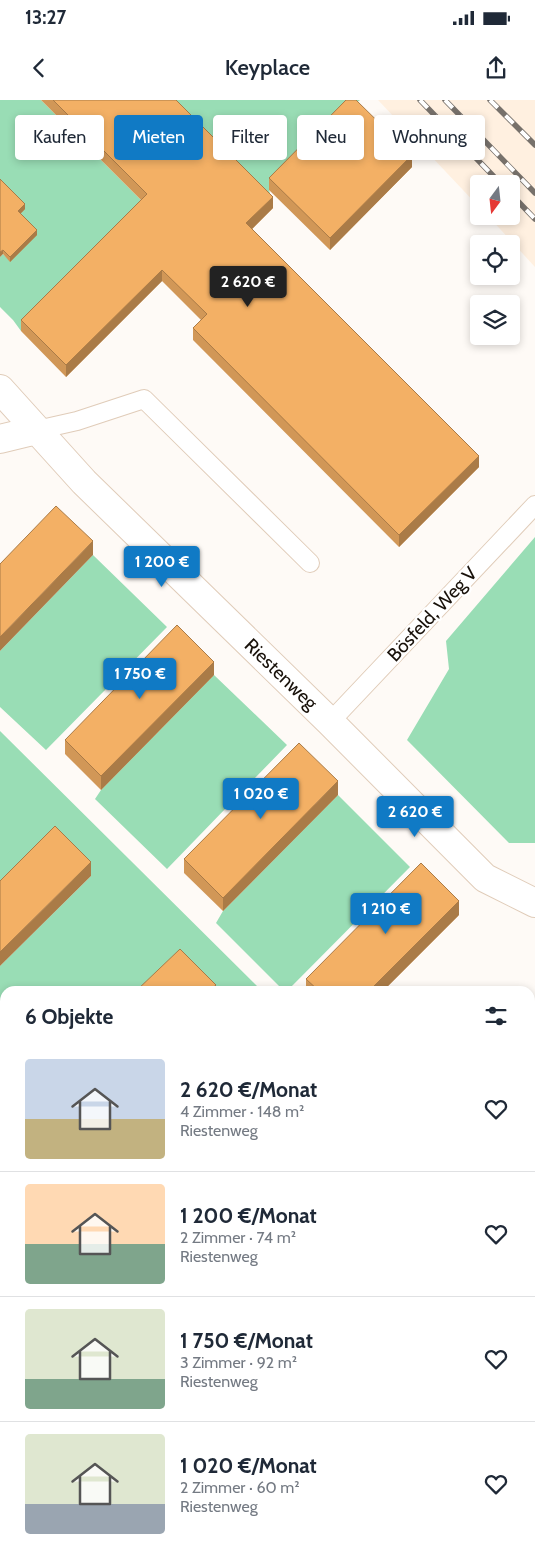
<!DOCTYPE html>
<html lang="de">
<head>
<meta charset="utf-8">
<style>
	:root { --surface:#fff; --page:#f2f2f3; --text:#1f2937; --muted:#747a83; --line:#e0e1e3; --accent:#107ac5 }
	body { margin:0; font-family:Cabin,sans-serif; background:var(--page); color:var(--text); height:100vh; display:flex; flex-direction:column; font-size:19px; white-space:nowrap }
	* { box-sizing:border-box; margin:0 }
	p { font-size:16px; color:var(--muted) }
	.icon { flex:none; width:28px; height:28px; fill:none; stroke:currentColor; stroke-width:2; stroke-linecap:round; stroke-linejoin:round }
	.map { position:relative; flex:1; overflow:hidden }
	.details { position:absolute; left:0px; top:886px; width:535px; height:571px; display:flex; flex-direction:column; background:var(--surface); border-radius:15px 15px 0 0; box-shadow:0 2px 8px #0003 }
	.details>* { flex:none }
	.banner { position:absolute; left:15px; top:15px; width:505px; height:45px; display:flex; gap:10px }
	.needle { width:32px; rotate:195deg }
	.buttons { position:absolute; left:470px; top:75px; display:grid; gap:10px }
	.buttons a { display:grid; place-items:center; width:50px; height:50px; border-radius:5px; background:var(--surface); box-shadow:0 2px 8px #0003; font-size:25px }
	.price { position:absolute; translate:-50% -42px; padding:0 11px; border-radius:5px; background:var(--accent); color:#fff; font-size:16px; line-height:32px; filter:drop-shadow(0 1px 2px #0008) }
	.price::after { content:''; position:absolute; left:50%; top:30px; width:15px; height:11px; margin-left:-8px; background:inherit; clip-path:polygon(0 0,100% 0,50% 100%) }
	.price.current { background:#222; color:#fff }
	ul { padding:0; list-style:none }
	li { display:flex; align-items:center; gap:15px; height:125px; padding:0 25px }
	li+li { border-top:1px solid var(--line) }
	li span { display:grid; place-items:center; flex:none; width:140px; height:100px; border-radius:5px; color:#555 }
	li>.icon { margin-inline-start:auto }
	span .icon { width:60px; height:60px; fill:#fffc; stroke-width:1 }
	li b { font-size:21px }
	h2 { display:flex; justify-content:space-between; align-items:center; height:60px; padding:0 25px; font-size:21px }
	.pill { padding:0 18px; border-radius:5px; background:var(--surface); box-shadow:0 2px 8px #0003; font-size:18px; line-height:45px }
	.pill.current { background:var(--accent); color:#fff }
	.status { display:flex; justify-content:space-between; align-items:center; height:35px; padding:0 25px; background:var(--surface); direction:ltr }
	.status svg { height:14px; fill:currentColor }
	header { display:flex; justify-content:space-between; align-items:center; height:65px; padding:0 25px; background:var(--surface); font-size:22px; font-weight:600 }
	.map>svg:first-child { display:block }
	.built { fill:#fff0e0 }
	.green { fill:#99ddb5 }
	.lines { fill:none; stroke-linecap:round; stroke-linejoin:round }
	.lane-casing { stroke:#e0ccb9; stroke-width:20 }
	.street-casing { stroke:#e0ccb9; stroke-width:30 }
	.lane { stroke:#fff; stroke-width:18 }
	.street { stroke:#fff; stroke-width:28 }
	.rail-casing { stroke:#77716b; stroke-width:5.5 }
	.rail { stroke:#fff; stroke-width:4; stroke-dasharray:11; stroke-linecap:butt }
	.wall { fill:#d19757 }
	.shaded-wall { fill:#aa7b47 }
	.building { fill:#f3b065; stroke:#aa7b47 }
	.labels { text-anchor:middle; dominant-baseline:central; stroke-width:4.5; stroke-linejoin:round; paint-order:stroke }
	.street-label { font-size:19px; fill:#18110a; stroke:#fff }
</style>
</head>
<body>
<div class="status"><b>13:27</b><svg viewBox="0 0 49 12"><path d="M0 12V9h3v3zM5 12V6h3v6zM10 12V3h3v9zM15 12V0h3v12zM26 1h20v11H26zM47 4h2v5h-2z"/></svg></div>
<header><svg class="icon" aria-label="back" viewBox="0 0 24 24"><path d="M15 5l-7 7 7 7"/></svg>Keyplace<svg class="icon" aria-label="share" viewBox="0 0 24 24"><path d="M12 15V3M7 8l5-5 5 5M5 13v7h14v-7"/></svg></header>
<div class="map">
<svg width="535" height="1457" viewBox="0 0 535 1457">
	<rect width="100%" height="100%" fill="#fefaf6"/>
	<path class="built" d="M 378,0 L 535,0 L 535,167 L 488,116 L 511,116 L 511,84 L 479,84 L 479,107 Z
		M 0,1241 L 5,1246 L 5,1370 L 0,1375 Z"/>
	<path class="green" d="M 0,0 L 41,0 L 147,106 L 21,231 L 13,220 L 0,207 L 0,157 L 3,154 L 10,161 L 18,116 L 0,84 Z
		M 164,0 L 360,0 L 351,7 L 269,89 L 273,108 Z
		M 535,437 L 535,743 L 509,743 L 407,640 L 449,569 L 446,541 Z
		M 93,455 L 167,527 L 46,650 L 0,607 L 0,551 Z
		M 214,575 L 287,645 L 167,769 L 95,699 L 101,690 Z
		M 0,631 L 262,891 L 5,891 L 5,1015 L 0,1020 L 0,866 L 91,776 L 0,794 Z
		M 338,695 L 410,767 L 287,891 L 284,891 L 216,823 L 223,811 Z
		M 535,921 L 535,1175 L 530,1180 L 530,926 Z
		M 5,1087 L 5,1154 L 0,1149 L 0,1092 Z
		M 5,1424 L 5,1452 L 86,1453 L 82,1457 L 0,1457 L 0,1429 Z
		M 134,1453 L 252,1453 L 247,1457 L 138,1457 Z"/>
	<g class="lines">
		<defs>
			<path id="lane" d="M 37,330 L 77,321 L 144,299 L 310,463
				M 330,622 L 535,405
				M 530,929 L 535,925
				M 530,1132 L 535,1136
				M 530,1181 L 535,1176
				M 256,1457 L 261,1452"/>
			<path id="street" d="M 0,289 L 37,330
				M 0,339 L 37,330 L 84,382 L 330,622 L 485,778 L 535,803
				M 0,1204 L 5,1209
				M 0,1412 L 5,1407"/>
		</defs>
		<use href="#lane" class="lane-casing"/>
		<use href="#street" class="street-casing"/>
		<use href="#lane" class="lane"/>
		<use href="#street" class="street"/>
		<defs>
			<path id="rail" d="M 420,0 L 501,84
				M 445,0 L 535,93
				M 490,0 L 535,45
				M 511,94 L 535,119"/>
		</defs>
		<use href="#rail" class="rail-casing"/>
		<use href="#rail" class="rail"/>
	</g>
	<path class="wall" d="M 41,0 L 176,0 L 273,108 L 252,129 L 479,367 L 399,447 L 193,240 L 193,228 L 201,220 L 162,181 L 66,277 L 21,231 L 21,220 L 141,100 Z
		M 412,67 L 330,150 L 269,90 L 269,78 Z
		M 0,79 L 25,109 L 20,114 L 37,135 L 10,162 L 3,154 Z
		M 214,575 L 101,690 L 65,654 L 65,640 Z
		M 338,695 L 223,811 L 184,773 L 184,759 Z
		M 459,815 L 383,891 L 306,891 L 306,879 Z"/>
	<path class="shaded-wall" d="M 412,55 L 412,67 L 330,150 L 330,138 Z
		M 273,97 L 273,108 L 246,135 L 246,123 Z
		M 25,104 L 25,109 L 18,116 L 18,111 Z
		M 37,130 L 37,135 L 10,162 L 10,157 Z
		M 3,150 L 3,154 L 0,157 L 0,152 Z
		M 162,170 L 162,181 L 66,277 L 66,265 Z
		M 479,356 L 479,367 L 399,447 L 399,435 Z
		M 93,441 L 93,455 L 0,551 L 0,537 Z
		M 214,562 L 214,575 L 101,690 L 101,676 Z
		M 338,681 L 338,695 L 223,811 L 223,798 Z
		M 91,762 L 91,776 L 0,866 L 0,852 Z
		M 459,801 L 459,815 L 383,891 L 369,891 Z
		M 216,885 L 216,891 L 209,891 Z
		M 5,1074 L 5,1087 L 0,1092 L 0,1078 Z
		M 1,1317 L 1,1331 L 0,1334 L 0,1321 Z"/>
	<path class="building" d="M 53,0 L 176,0 L 273,97 L 246,123 L 479,356 L 399,435 L 193,228 L 207,214 L 162,170 L 66,265 L 21,220 L 147,94 Z
		M 346,0 L 356,0 L 412,55 L 330,138 L 269,78 Z
		M 0,79 L 25,104 L 18,111 L 37,130 L 10,157 L 3,150 L 0,152 Z
		M 56,406 L 93,441 L 0,537 L 0,464 Z
		M 177,525 L 214,562 L 101,676 L 65,640 Z
		M 299,643 L 338,681 L 223,798 L 184,759 Z
		M 55,726 L 91,762 L 0,852 L 0,781 Z
		M 421,763 L 459,801 L 369,891 L 319,891 L 306,879 Z
		M 180,849 L 216,885 L 209,891 L 136,891 Z
		M 5,1001 L 5,1074 L 0,1078 L 0,1006 Z
		M 74,1452 L 146,1452 L 150,1456 L 70,1457 Z"/>
	<g class="labels">
		<g class="street-label">
			<text transform="translate(432 514) rotate(-47)">Bösfeld, Weg V</text>
			<text transform="translate(281 574) rotate(44)">Riestenweg</text>
		</g>
	</g>
</svg>
<div class="buttons">
<a><svg class="needle" viewBox="-14 -14 28 28"><path d="M0-13l5 13h-10z" fill="#e53935"/><path d="M0 13l5-13h-10z" fill="#747a83"/></svg></a>
<a><svg class="icon" aria-label="locate" viewBox="0 0 24 24"><circle cx="12" cy="12" r="6"/><path d="M12 2v4M12 18v4M2 12h4M18 12h4"/></svg></a>
<a><svg class="icon" aria-label="layers" viewBox="0 0 24 24"><path d="M12 4l9 5-9 5-9-5zM3 14l9 5 9-5"/></svg></a>
</div>
<b class="price current" style="left:248px;top:208px">2 620 €</b>
<b class="price" style="left:162px;top:488px">1 200 €</b>
<b class="price" style="left:140px;top:600px">1 750 €</b>
<b class="price" style="left:261px;top:720px">1 020 €</b>
<b class="price" style="left:415px;top:738px">2 620 €</b>
<b class="price" style="left:386px;top:835px">1 210 €</b>
<div class="banner">
<a class="pill">Kaufen</a>
<a class="pill current">Mieten</a>
<a class="pill">Filter</a>
<a class="pill">Neu</a>
<a class="pill">Wohnung</a>
</div>
<section class="details">
<h2>6 Objekte<svg class="icon" aria-label="filters" viewBox="0 0 24 24"><path d="M4 7h16M4 17h16"/><circle cx="9" cy="7" r="2"/><circle cx="15" cy="17" r="2"/></svg></h2>
<ul>
<li><span style="background:linear-gradient(#c9d6e8 60%,#c2b280 0)"><svg class="icon" aria-label="home" viewBox="0 0 24 24"><path d="M3 11l9-7 9 7M6 9v11h12V9"/></svg></span><div><b>2 620 €/Monat</b><p>4 Zimmer · 148 m²</p><p>Riestenweg</p></div><svg class="icon" aria-label="heart" viewBox="0 0 24 24"><path d="M12 20l-8-8c-3-5 5-10 8-4 3-6 11-1 8 4z"/></svg></li>
<li><span style="background:linear-gradient(#ffd9b3 60%,#7fa58c 0)"><svg class="icon" aria-label="home" viewBox="0 0 24 24"><path d="M3 11l9-7 9 7M6 9v11h12V9"/></svg></span><div><b>1 200 €/Monat</b><p>2 Zimmer · 74 m²</p><p>Riestenweg</p></div><svg class="icon" aria-label="heart" viewBox="0 0 24 24"><path d="M12 20l-8-8c-3-5 5-10 8-4 3-6 11-1 8 4z"/></svg></li>
<li><span style="background:linear-gradient(#dfe7d0 70%,#7fa58c 0)"><svg class="icon" aria-label="home" viewBox="0 0 24 24"><path d="M3 11l9-7 9 7M6 9v11h12V9"/></svg></span><div><b>1 750 €/Monat</b><p>3 Zimmer · 92 m²</p><p>Riestenweg</p></div><svg class="icon" aria-label="heart" viewBox="0 0 24 24"><path d="M12 20l-8-8c-3-5 5-10 8-4 3-6 11-1 8 4z"/></svg></li>
<li><span style="background:linear-gradient(#dfe7d0 70%,#9aa5b1 0)"><svg class="icon" aria-label="home" viewBox="0 0 24 24"><path d="M3 11l9-7 9 7M6 9v11h12V9"/></svg></span><div><b>1 020 €/Monat</b><p>2 Zimmer · 60 m²</p><p>Riestenweg</p></div><svg class="icon" aria-label="heart" viewBox="0 0 24 24"><path d="M12 20l-8-8c-3-5 5-10 8-4 3-6 11-1 8 4z"/></svg></li>
</ul>
</section>
</div>
</body>
</html>
